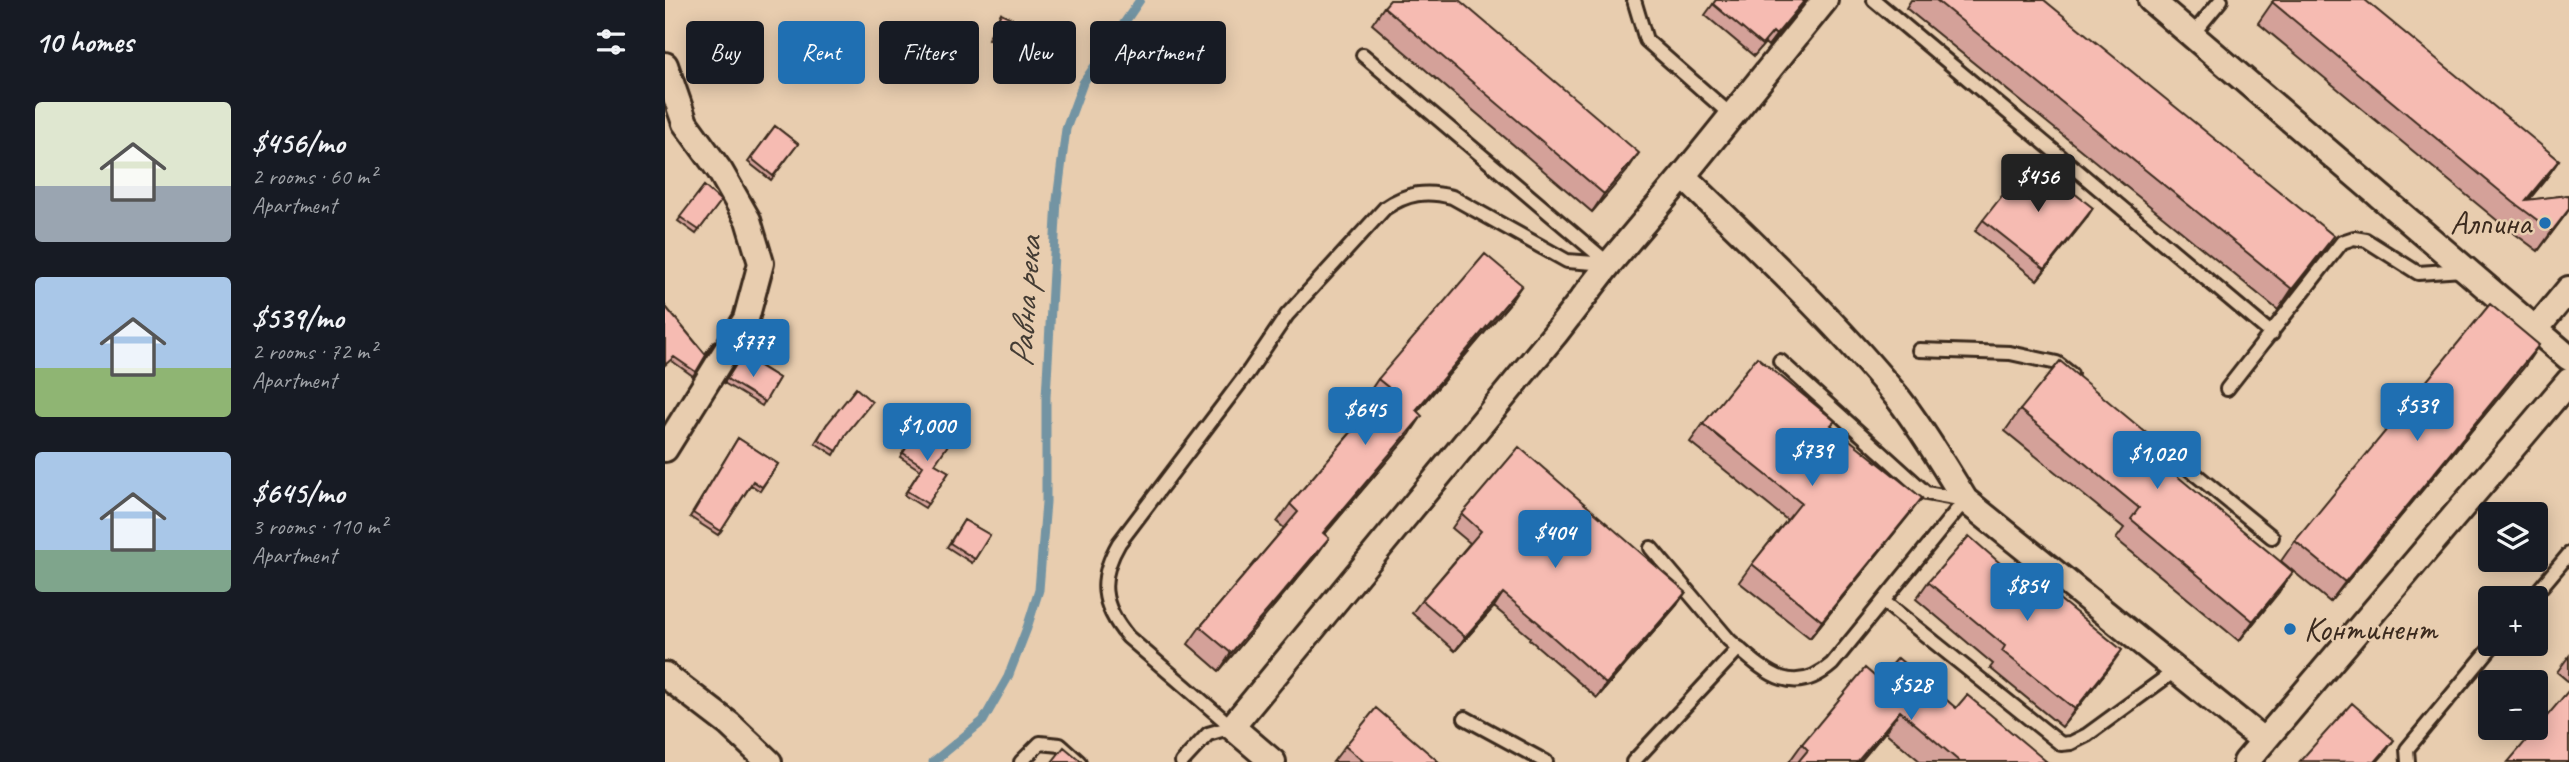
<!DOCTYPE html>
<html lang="en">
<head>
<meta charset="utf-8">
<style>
	:root { --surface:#171b24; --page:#20242c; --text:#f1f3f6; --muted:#9ea1a6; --accent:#1f6fb2 }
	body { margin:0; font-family:Caveat,sans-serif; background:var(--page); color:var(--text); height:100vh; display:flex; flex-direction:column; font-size:26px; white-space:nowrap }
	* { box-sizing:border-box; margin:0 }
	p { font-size:23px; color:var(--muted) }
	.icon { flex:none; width:38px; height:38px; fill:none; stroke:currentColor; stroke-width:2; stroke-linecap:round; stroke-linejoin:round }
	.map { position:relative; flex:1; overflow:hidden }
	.panel { display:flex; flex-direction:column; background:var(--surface); width:665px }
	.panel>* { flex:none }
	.top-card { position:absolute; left:21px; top:21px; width:665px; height:63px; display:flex; gap:14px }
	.tools { position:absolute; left:1813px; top:502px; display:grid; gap:14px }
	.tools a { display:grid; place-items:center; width:70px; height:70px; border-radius:7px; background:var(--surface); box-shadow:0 4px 18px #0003; font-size:35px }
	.price { position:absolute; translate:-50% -60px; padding:0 16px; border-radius:7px; background:var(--accent); color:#fff; font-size:23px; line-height:46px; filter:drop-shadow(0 2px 4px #0008) }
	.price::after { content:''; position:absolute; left:50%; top:42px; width:21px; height:16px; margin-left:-10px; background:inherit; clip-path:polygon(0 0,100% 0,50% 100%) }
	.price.active { background:#222; color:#fff }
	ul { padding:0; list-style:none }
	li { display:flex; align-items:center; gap:21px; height:175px; padding:0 35px }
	li span { display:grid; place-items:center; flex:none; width:196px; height:140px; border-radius:7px; color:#555 }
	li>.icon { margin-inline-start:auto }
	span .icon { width:84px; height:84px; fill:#fffc; stroke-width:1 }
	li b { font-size:30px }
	h2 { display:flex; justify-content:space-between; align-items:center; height:84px; padding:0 35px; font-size:30px }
	.chip { padding:0 24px; border-radius:7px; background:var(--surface); box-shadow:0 4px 18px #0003; font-size:24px; line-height:63px }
	.chip.active { background:var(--accent); color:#fff }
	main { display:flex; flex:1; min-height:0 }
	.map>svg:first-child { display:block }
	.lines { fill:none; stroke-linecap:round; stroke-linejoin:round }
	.stream { stroke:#7394a3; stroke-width:9 }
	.lane-casing { stroke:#3b2a1e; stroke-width:18 }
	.street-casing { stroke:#3b2a1e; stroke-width:30 }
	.lane { stroke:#e8cdaf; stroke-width:12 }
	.street { stroke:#e8cdaf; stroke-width:24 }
	.wall { fill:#d4a199; stroke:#3b2a1e; stroke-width:2 }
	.shaded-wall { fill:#ac837d; stroke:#3b2a1e; stroke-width:2 }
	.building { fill:#f6bbb2; stroke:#3b2a1e; stroke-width:2 }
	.poi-dot { fill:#1f6fb2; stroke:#e8cdaf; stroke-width:2.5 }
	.labels { text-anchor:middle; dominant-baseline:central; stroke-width:5; stroke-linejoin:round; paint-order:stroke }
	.poi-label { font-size:33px; fill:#3b2a1e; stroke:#e8cdaf; text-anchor:end }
	.water-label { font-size:35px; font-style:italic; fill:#443c34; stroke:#e8cdaf }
</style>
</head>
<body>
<main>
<section class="panel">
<h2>10 homes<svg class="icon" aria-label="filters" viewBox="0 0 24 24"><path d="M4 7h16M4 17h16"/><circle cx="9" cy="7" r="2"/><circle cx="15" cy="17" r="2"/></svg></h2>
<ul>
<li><span style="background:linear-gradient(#dfe7d0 60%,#9aa5b1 0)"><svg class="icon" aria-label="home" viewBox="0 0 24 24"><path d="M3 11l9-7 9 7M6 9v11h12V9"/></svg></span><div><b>$456/mo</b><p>2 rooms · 60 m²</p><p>Apartment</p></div></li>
<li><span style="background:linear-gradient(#a9c7e8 65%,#8fb573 0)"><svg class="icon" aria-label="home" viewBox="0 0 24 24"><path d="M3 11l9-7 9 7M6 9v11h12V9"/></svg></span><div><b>$539/mo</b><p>2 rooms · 72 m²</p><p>Apartment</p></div></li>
<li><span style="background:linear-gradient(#a9c7e8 70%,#7fa58c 0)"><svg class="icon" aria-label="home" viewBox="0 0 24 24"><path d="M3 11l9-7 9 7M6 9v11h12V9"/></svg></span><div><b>$645/mo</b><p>3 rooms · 110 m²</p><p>Apartment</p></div></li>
</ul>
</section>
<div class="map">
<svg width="1904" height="762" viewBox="0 0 1904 762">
	<rect width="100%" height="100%" fill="#e8cdaf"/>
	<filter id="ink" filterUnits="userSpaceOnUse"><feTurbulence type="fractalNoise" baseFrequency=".0143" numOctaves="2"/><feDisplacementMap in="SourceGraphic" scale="14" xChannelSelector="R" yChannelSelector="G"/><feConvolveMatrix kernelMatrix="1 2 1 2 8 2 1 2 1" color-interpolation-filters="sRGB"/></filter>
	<g filter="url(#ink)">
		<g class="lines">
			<path class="stream" d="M 268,762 L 318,721 L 343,677 L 362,628 L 374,590 L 381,502 L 381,397 L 392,200 L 401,129 L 418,83 L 475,0"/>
			<defs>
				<path id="lane" d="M 969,0 L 981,40 L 1067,116
					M 1209,0 L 1607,334
					M 1527,35 L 1556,0
					M 698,55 L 943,263
					M 1254,350 L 1345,353 L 1392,363 L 1406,374
					M 1562,389 L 1677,242 L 1689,238 L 1701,240 L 1753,273 L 1798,270
					M 1502,451 L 1607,537
					M 986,548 L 1064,640 C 1097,668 1125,701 1167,664 L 1300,500 L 1261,493 L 1115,361
					M 1867,598 L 1904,554
					M 1218,601 L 1396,744 L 1406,743 L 1422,735 L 1511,670
					M 800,718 L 881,762
					M 567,727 L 463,637 C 436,605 433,579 454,543 L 584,371 L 622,315 L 720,208 C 742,193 761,190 787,197 L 902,261 L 943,264
					M 356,762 L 375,743 L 395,745 L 414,762
					M 517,762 L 543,734 L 567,727
					M 968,762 L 1074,648
					M 1743,762 L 1742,749 L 1829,644"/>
				<path id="street" d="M 1486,0 L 1904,358
					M 0,65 L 20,123 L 55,171 L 83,220 L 96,263 L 81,319 L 0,449
					M 1018,176 C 1092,248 1168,318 1233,398 C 1258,430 1279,466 1300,500 L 1599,741
					M 1871,329 L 1904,289
					M 0,675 L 64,724 L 104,762
					M 608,762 L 567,727 L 890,334 L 944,264 L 1018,176 L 1160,0
					M 1581,762 L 1904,381"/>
			</defs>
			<use href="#lane" class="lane-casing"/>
			<use href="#street" class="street-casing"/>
			<use href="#lane" class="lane"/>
			<use href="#street" class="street"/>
		</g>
		<path class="wall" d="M 1051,0 L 1141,0 L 1103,46 L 1100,43 L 1089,56 L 1040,15 Z
			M 1246,0 L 1379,0 L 1654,257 L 1613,310 L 1241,8 Z
			M 1609,0 L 1894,160 L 1880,180 L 1864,200 L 1904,195 L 1904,210 L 1873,251 L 1834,222 L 1593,23 Z
			M 719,7 L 962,171 L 927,212 L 707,24 Z
			M 336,13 L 356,49 L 353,53 L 323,39 Z
			M 110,126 L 133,144 L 106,180 L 83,162 Z
			M 39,186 L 56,201 L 31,234 L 13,221 Z
			M 1421,219 L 1372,280 L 1310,231 L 1318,220 Z
			M 845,303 L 752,412 L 745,434 L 660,534 L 652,555 L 554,671 L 523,644 L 535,627 L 619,528 L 612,522 L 625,504 L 710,404 L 701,397 L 713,379 Z
			M 0,306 L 40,354 L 50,340 L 28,376 L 7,361 Z
			M 77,355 L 114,378 L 97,406 L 59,383 Z
			M 1860,366 L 1665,602 L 1616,561 L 1630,541 Z
			M 1355,410 L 1515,461 L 1507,471 L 1614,592 L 1574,641 L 1451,539 L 1459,528 L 1340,431 Z
			M 162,424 L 180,436 L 169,455 L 150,443 Z
			M 256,424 L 270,464 L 284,472 L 260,508 L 239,495 L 255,470 L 235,457 Z
			M 1038,424 L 1166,425 L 1244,515 L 1145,638 L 1074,582 L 1087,564 L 1122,520 L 1025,442 Z
			M 73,438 L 113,464 L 95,491 L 86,485 L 53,535 L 25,517 Z
			M 797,514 L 1012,605 L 932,698 L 864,639 L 865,637 L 829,607 L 790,651 L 747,613 L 757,600 L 805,543 L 787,528 Z
			M 299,520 L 325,535 L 307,563 L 282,547 Z
			M 1263,582 L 1445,667 L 1397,727 L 1325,668 L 1328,664 L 1251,599 Z
			M 1904,656 L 1904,682 L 1892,672 Z
			M 1214,680 L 1291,708 L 1382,762 L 1256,762 L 1220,732 L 1195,762 L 1124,762 L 1137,744 Z
			M 680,746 L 774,762 L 668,762 Z"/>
		<path class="shaded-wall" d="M 1140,0 L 1141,0 L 1103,46 L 1111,35 Z
			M 974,153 L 962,171 L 927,212 L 939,194 Z
			M 1894,160 L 1880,180 L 1857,208 L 1861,200 Z
			M 1428,208 L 1421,219 L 1372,280 L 1380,269 Z
			M 1904,209 L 1901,214 L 1873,251 L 1887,231 Z
			M 1669,236 L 1654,257 L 1613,310 L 1627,289 Z
			M 857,285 L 845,303 L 738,428 L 751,410 Z
			M 1874,345 L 1860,366 L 1665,602 L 1680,582 Z
			M 757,416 L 745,434 L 646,550 L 658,533 Z
			M 1257,498 L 1244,515 L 1145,638 L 1157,621 Z
			M 664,538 L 652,555 L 554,671 L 566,653 Z
			M 1628,572 L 1614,592 L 1574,641 L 1588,621 Z
			M 1021,592 L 1012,605 L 932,698 L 941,684 Z
			M 838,593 L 829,607 L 790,651 L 800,637 Z
			M 1457,650 L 1445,667 L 1397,727 L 1410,709 Z
			M 1235,711 L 1220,732 L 1195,762 L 1192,762 Z
			M 1729,740 L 1720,753 L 1712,762 L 1710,762 Z"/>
		<path class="building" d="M 725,0 L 794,0 L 974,153 L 939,194 L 719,7 Z
			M 1051,0 L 1140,0 L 1111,35 L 1108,32 L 1097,45 L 1048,4 Z
			M 1271,0 L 1379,0 L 1669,236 L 1627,289 Z
			M 1609,0 L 1700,0 L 1894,160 L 1861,200 L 1904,195 L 1904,209 L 1887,231 L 1848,202 L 1607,2 Z
			M 336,13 L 366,28 L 356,49 L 326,35 Z
			M 110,126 L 133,144 L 108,176 L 86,158 Z
			M 1366,159 L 1428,208 L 1380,269 L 1318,220 Z
			M 39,186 L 56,201 L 34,230 L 15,217 Z
			M 820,254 L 857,285 L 751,410 L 757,416 L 658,533 L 664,538 L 566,653 L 535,627 L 633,512 L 625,504 L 724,388 L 713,379 Z
			M 1825,304 L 1874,345 L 1680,582 L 1630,541 Z
			M 0,306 L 40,354 L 50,340 L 31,372 L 9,357 L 0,365 Z
			M 77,355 L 114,378 L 100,402 L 62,379 Z
			M 1092,357 L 1170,421 L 1166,425 L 1257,498 L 1157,621 L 1087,564 L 1136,503 L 1038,424 Z
			M 1395,361 L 1515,461 L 1506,471 L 1628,572 L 1588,621 L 1466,519 L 1474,508 L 1355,410 Z
			M 191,388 L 207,402 L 181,434 L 172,451 L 153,439 L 162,424 Z
			M 256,424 L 285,442 L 270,464 L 284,472 L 263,504 L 242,491 L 258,466 L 238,453 Z
			M 73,438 L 113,464 L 97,487 L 88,481 L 56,531 L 28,513 Z
			M 854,447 L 1021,592 L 941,684 L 874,625 L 875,624 L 838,593 L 800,637 L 757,600 L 816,531 L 797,514 Z
			M 299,520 L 325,535 L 310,559 L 285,543 Z
			M 1304,536 L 1376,599 L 1383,590 L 1457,650 L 1410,709 L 1337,651 L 1340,646 L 1263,582 Z
			M 1233,658 L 1291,708 L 1302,695 L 1382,762 L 1295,762 L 1235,711 L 1192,762 L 1133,762 L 1143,750 L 1137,744 L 1200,668 L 1214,680 Z
			M 1904,690 L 1904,762 L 1843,762 Z
			M 1687,703 L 1729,740 L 1710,762 L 1635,761 Z
			M 711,708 L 774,762 L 699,762 L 680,746 Z
			M 399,747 L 417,762 L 387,762 Z"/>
	</g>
	<g class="poi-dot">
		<circle cx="1880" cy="223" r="7"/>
		<circle cx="1625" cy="629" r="7"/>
	</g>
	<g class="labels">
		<g class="poi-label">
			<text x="1866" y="223">Алпина</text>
			<text x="1639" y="629" text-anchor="start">Континент</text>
		</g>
		<g class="water-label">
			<text transform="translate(360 302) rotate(-86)">Равна река</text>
		</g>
	</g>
</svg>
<div class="tools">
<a><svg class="icon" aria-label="layers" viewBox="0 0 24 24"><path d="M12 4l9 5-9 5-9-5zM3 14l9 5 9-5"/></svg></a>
<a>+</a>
<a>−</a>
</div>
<b class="price active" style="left:1373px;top:214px">$456</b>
<b class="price" style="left:88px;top:379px">$777</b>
<b class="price" style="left:1752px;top:443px">$539</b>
<b class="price" style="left:700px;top:447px">$645</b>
<b class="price" style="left:262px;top:463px">$1,000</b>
<b class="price" style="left:1147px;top:488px">$739</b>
<b class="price" style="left:1492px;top:491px">$1,020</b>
<b class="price" style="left:890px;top:570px">$404</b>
<b class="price" style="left:1362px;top:623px">$854</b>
<b class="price" style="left:1246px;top:722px">$528</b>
<div class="top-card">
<a class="chip">Buy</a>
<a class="chip active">Rent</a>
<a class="chip">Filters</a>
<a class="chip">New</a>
<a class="chip">Apartment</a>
</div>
</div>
</main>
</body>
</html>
